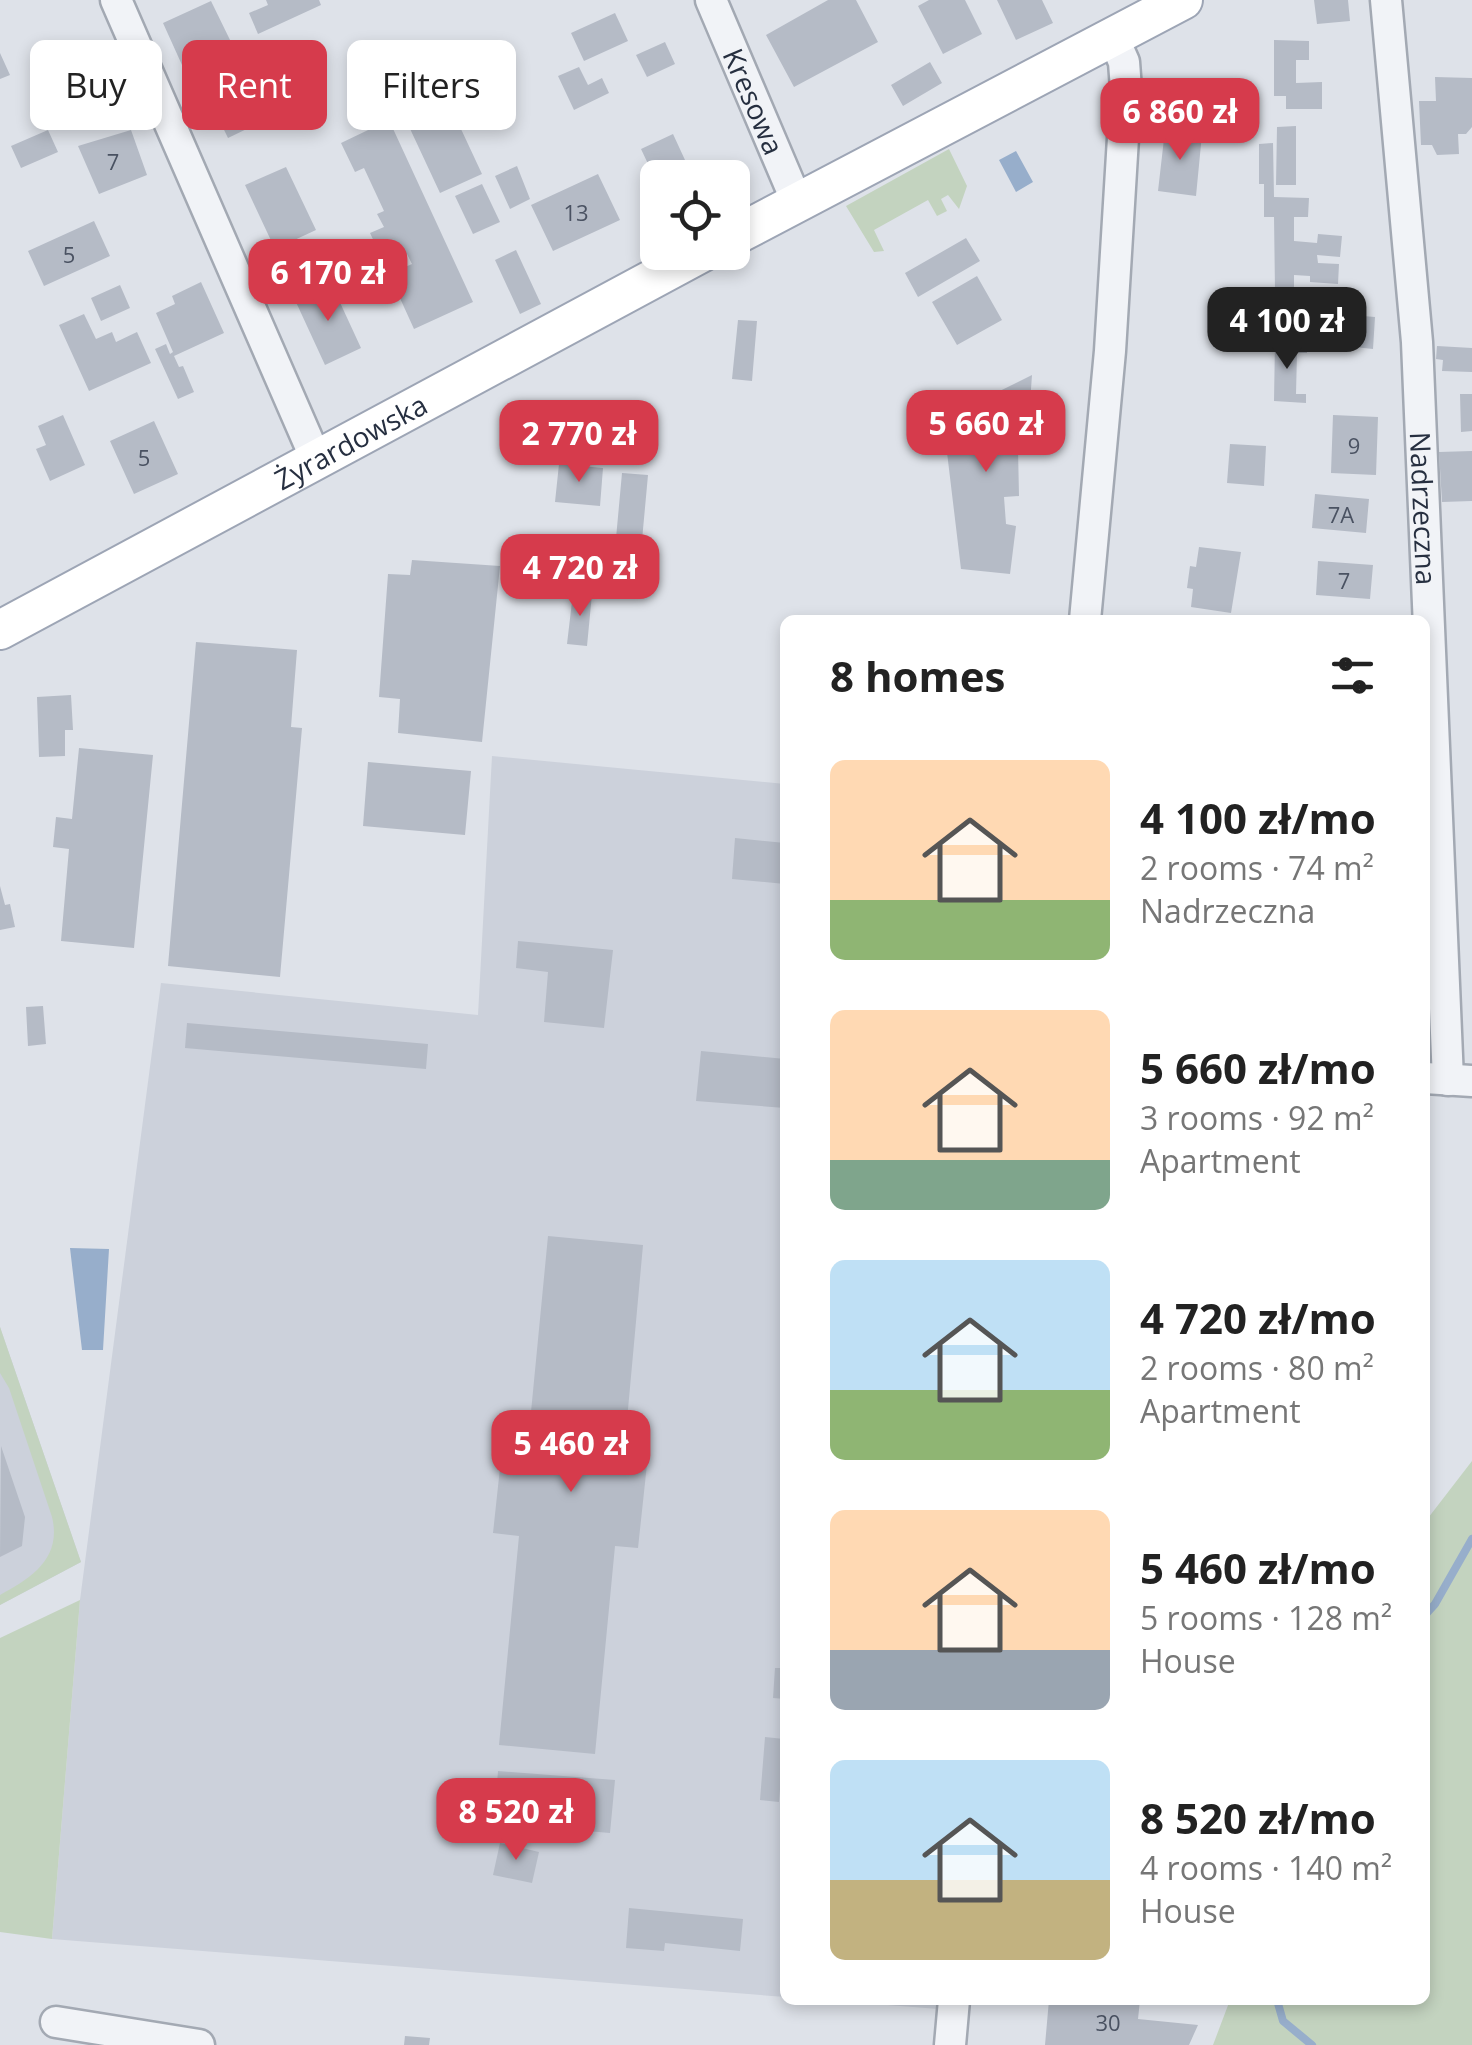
<!DOCTYPE html>
<html lang="en">
<head>
<meta charset="utf-8">
<style>
	:root { --surface:#fff; --page:#f6f6f6; --text:#222; --muted:#767676; --accent:#d63b4c }
	body { margin:0; font-family:"Open Sans",sans-serif; background:var(--page); color:var(--text); height:100vh; display:flex; flex-direction:column; font-size:38px; white-space:nowrap }
	* { box-sizing:border-box; margin:0 }
	p { font-size:32px; color:var(--muted) }
	.icon { flex:none; width:55px; height:55px; fill:none; stroke:currentColor; stroke-width:2; stroke-linecap:round; stroke-linejoin:round }
	.map { position:relative; flex:1; overflow:hidden }
	.drawer { position:absolute; left:780px; top:615px; width:650px; height:1390px; display:flex; flex-direction:column; background:var(--surface); border-radius:15px; box-shadow:0 5px 15px #0003 }
	.drawer>* { flex:none }
	.top-card { position:absolute; left:30px; top:40px; width:600px; height:90px; display:flex; gap:20px }
	.buttons { position:absolute; left:640px; top:160px; display:grid; gap:20px }
	.buttons a { display:grid; place-items:center; width:110px; height:110px; border-radius:15px; background:var(--surface); box-shadow:0 5px 15px #0003; font-size:50px }
	.price { position:absolute; translate:-50% -85px; padding:0 22px; border-radius:20px; background:var(--accent); color:#fff; font-size:32px; line-height:65px; filter:drop-shadow(0 2px 5px #0008) }
	.price::after { content:''; position:absolute; left:50%; top:60px; width:30px; height:22px; margin-left:-15px; background:inherit; clip-path:polygon(0 0,100% 0,50% 100%) }
	.price.on { background:#222; color:#fff }
	ul { padding:0; list-style:none }
	li { display:flex; align-items:center; gap:30px; height:250px; padding:0 50px }
	li span { display:grid; place-items:center; flex:none; width:280px; height:200px; border-radius:15px; color:#555 }
	li>.icon { margin-inline-start:auto }
	span .icon { width:120px; height:120px; fill:#fffc; stroke-width:1 }
	li b { font-size:42px }
	h2 { display:flex; justify-content:space-between; align-items:center; height:120px; padding:0 50px; font-size:42px }
	.pill { padding:0 35px; border-radius:15px; background:var(--surface); box-shadow:0 5px 15px #0003; font-size:35px; line-height:90px }
	.pill.on { background:var(--accent); color:#fff }
	.map>svg:first-child { display:block }
	.built { fill:#ccd1db }
	.green { fill:#c3d3bf }
	.water { fill:#97aecb }
	.lines { fill:none; stroke-linecap:round; stroke-linejoin:round }
	.stream { stroke:#97aecb; stroke-width:8 }
	.building { fill:#b5bbc6 }
	.minor-casing { stroke:#a3a9b3; stroke-width:35 }
	.major-casing { stroke:#9da5b5; stroke-width:42 }
	.minor { stroke:#f1f3f7; stroke-width:30 }
	.major { stroke:#fff; stroke-width:38 }
	.labels { text-anchor:middle; dominant-baseline:central; stroke-width:9; stroke-linejoin:round; paint-order:stroke }
	.number-label { font-size:22px; fill:#4a5262 }
	.street-label { font-size:28px; fill:#262f40; stroke:#eef1f6 }
</style>
</head>
<body>
<div class="map">
<svg width="1472" height="2045" viewBox="0 0 1472 2045">
	<rect width="100%" height="100%" fill="#dee2e9"/>
	<path class="built" d="M 492,756 L 785,784 L 785,1997 L 52,1939 L 80,1600 L 161,983 L 478,1015 Z
		M 0,1327 L 81,1562 L 0,1605 Z
		M 824,2000 L 938,2000 L 938,2009 Z"/>
	<path class="green" d="M 949,149 L 967,186 L 959,209 L 948,195 L 941,199 L 947,211 L 937,216 L 928,200 L 874,230 L 884,251 L 874,252 L 846,206 Z
		M 0,1327 L 81,1562 L 0,1605 L 0,1595 C 32,1578 62,1558 52,1517 L 9,1388 L 0,1373 Z
		M 1472,1461 L 1472,2045 L 1213,2045 L 1230,2000 L 1425,2000 L 1425,1522 Z
		M 80,1600 L 52,1939 L 0,1932 L 0,1638 Z"/>
	<path class="water" d="M 1016,151 L 1033,182 L 1016,192 L 999,160 Z
		M 70,1248 L 109,1249 L 103,1350 L 82,1350 Z"/>
	<g class="lines">
		<path class="stream" d="M 1425,1615 L 1435,1604 L 1472,1539
			M 1277,2000 L 1283,2021 L 1312,2045"/>
	</g>
	<path class="building" d="M 266,0 L 319,0 L 321,5 L 258,34 L 249,13 L 268,5 Z
		M 828,0 L 856,0 L 878,42 L 794,87 L 766,35 Z
		M 929,0 L 965,0 L 982,34 L 943,54 L 918,6 Z
		M 997,0 L 1042,0 L 1053,23 L 1016,40 Z
		M 1314,0 L 1348,0 L 1350,21 L 1317,24 Z
		M 211,1 L 231,42 L 182,65 L 163,23 Z
		M 615,13 L 628,41 L 584,61 L 571,33 Z
		M 1274,40 L 1309,41 L 1309,60 L 1296,60 L 1296,83 L 1322,82 L 1322,109 L 1286,109 L 1286,96 L 1274,96 Z
		M 665,42 L 675,64 L 647,77 L 636,55 Z
		M 0,53 L 10,75 L 0,79 Z
		M 96,54 L 118,108 L 70,124 L 48,73 Z
		M 930,62 L 942,83 L 903,106 L 891,85 Z
		M 579,67 L 588,85 L 602,78 L 609,93 L 574,110 L 558,76 Z
		M 1435,77 L 1472,78 L 1472,127 L 1466,134 L 1458,134 L 1459,154 L 1437,155 L 1432,145 L 1421,145 L 1419,101 L 1436,101 Z
		M 246,79 L 265,120 L 228,138 L 208,97 Z
		M 447,99 L 482,174 L 440,193 L 405,118 Z
		M 389,120 L 473,302 L 414,329 L 389,274 L 412,264 L 407,254 L 397,259 L 393,249 L 380,254 L 370,233 L 384,227 L 377,214 L 384,211 L 364,168 L 355,172 L 341,143 Z
		M 1296,126 L 1296,185 L 1276,185 L 1277,127 Z
		M 48,130 L 58,152 L 21,168 L 11,146 Z
		M 131,130 L 147,175 L 99,194 L 78,146 Z
		M 1165,130 L 1202,134 L 1196,196 L 1158,191 Z
		M 673,134 L 691,173 L 681,178 L 658,178 L 658,185 L 641,149 Z
		M 1273,143 L 1274,197 L 1309,198 L 1308,217 L 1294,217 L 1294,241 L 1317,243 L 1318,234 L 1342,236 L 1340,257 L 1317,255 L 1318,263 L 1339,264 L 1338,284 L 1310,282 L 1310,276 L 1294,275 L 1294,292 L 1275,290 L 1274,217 L 1264,217 L 1264,184 L 1259,184 L 1259,144 Z
		M 517,166 L 530,199 L 510,209 L 495,176 Z
		M 286,167 L 316,230 L 275,249 L 245,185 Z
		M 598,174 L 620,220 L 553,251 L 531,205 Z
		M 482,184 L 500,222 L 473,234 L 455,196 Z
		M 94,221 L 110,256 L 44,286 L 28,251 Z
		M 966,238 L 980,261 L 918,297 L 905,273 Z
		M 516,250 L 541,304 L 520,314 L 495,260 Z
		M 977,276 L 1002,320 L 957,345 L 932,302 Z
		M 201,282 L 224,333 L 174,356 L 179,367 L 183,366 L 194,392 L 178,399 L 155,349 L 166,344 L 170,354 L 173,352 L 156,313 L 175,304 L 172,296 Z
		M 331,283 L 361,348 L 325,365 L 295,300 Z
		M 120,285 L 130,308 L 101,321 L 91,298 Z
		M 84,314 L 96,339 L 112,332 L 116,342 L 137,332 L 151,363 L 89,391 L 59,325 Z
		M 1338,314 L 1375,317 L 1373,349 L 1335,345 Z
		M 738,320 L 757,321 L 752,381 L 732,379 Z
		M 1275,341 L 1307,344 L 1307,353 L 1297,353 L 1296,394 L 1306,394 L 1306,403 L 1274,401 Z
		M 1437,346 L 1472,348 L 1472,372 L 1442,371 L 1443,360 L 1436,359 Z
		M 1032,375 L 1028,431 L 1000,443 L 1001,450 L 1018,449 L 1019,496 L 1004,497 L 1006,524 L 1016,526 L 1010,574 L 961,569 L 943,419 Z
		M 1460,394 L 1472,394 L 1472,431 L 1461,432 Z
		M 63,415 L 85,465 L 50,481 L 36,449 L 46,445 L 38,426 Z
		M 1333,415 L 1378,417 L 1376,475 L 1331,473 Z
		M 154,421 L 178,474 L 134,494 L 110,441 Z
		M 1230,444 L 1266,446 L 1264,486 L 1227,483 Z
		M 1472,451 L 1472,501 L 1442,502 L 1439,452 Z
		M 559,464 L 603,468 L 600,506 L 555,502 Z
		M 622,473 L 648,475 L 640,562 L 614,560 Z
		M 1315,494 L 1369,499 L 1366,533 L 1312,528 Z
		M 1199,547 L 1241,552 L 1231,613 L 1191,607 L 1193,589 L 1187,588 L 1190,566 L 1196,567 Z
		M 592,550 L 612,552 L 607,590 L 588,587 Z
		M 412,560 L 500,566 L 482,742 L 398,733 L 400,699 L 379,697 L 388,574 L 410,575 Z
		M 1318,561 L 1373,565 L 1370,599 L 1316,595 Z
		M 573,593 L 592,594 L 587,646 L 567,644 Z
		M 196,642 L 297,650 L 291,727 L 302,728 L 280,977 L 168,966 Z
		M 71,695 L 73,730 L 65,730 L 65,756 L 39,757 L 37,697 Z
		M 79,748 L 153,755 L 134,948 L 61,941 L 69,849 L 53,847 L 56,817 L 72,819 Z
		M 368,762 L 471,771 L 465,835 L 363,826 Z
		M 735,838 L 785,843 L 785,884 L 732,879 Z
		M 0,886 L 5,905 L 10,904 L 15,927 L 0,930 Z
		M 518,941 L 613,950 L 604,1028 L 544,1022 L 548,972 L 516,968 Z
		M 43,1006 L 46,1044 L 28,1046 L 26,1007 Z
		M 187,1023 L 428,1044 L 426,1069 L 185,1048 Z
		M 701,1051 L 785,1059 L 785,1108 L 696,1101 Z
		M 548,1236 L 643,1245 L 624,1453 L 648,1455 L 638,1548 L 615,1546 L 595,1754 L 499,1745 L 519,1536 L 493,1533 L 503,1440 L 528,1443 Z
		M 1,1446 L 25,1517 L 22,1546 L 0,1557 Z
		M 775,1668 L 785,1668 L 785,1699 L 773,1698 Z
		M 765,1737 L 784,1739 L 779,1802 L 760,1800 Z
		M 498,1771 L 615,1780 L 610,1833 L 494,1823 Z
		M 500,1843 L 539,1852 L 532,1883 L 493,1875 Z
		M 629,1908 L 743,1919 L 740,1951 L 665,1943 L 664,1951 L 626,1948 Z
		M 1049,2000 L 1140,2000 L 1138,2019 L 1198,2025 L 1189,2045 L 1045,2045 Z
		M 405,2036 L 430,2038 L 429,2045 L 404,2045 Z"/>
	<g class="lines">
		<defs>
			<g id="minor">
				<path d="M 116,0 L 316,459"/>
				<path id="s1" d="M 711,0 L 797,202"/>
				<path id="s2" d="M 1386,0 L 1417,342 L 1448,1080"/>
				<path d="M 1085,620 L 1110,351 L 1126,89 L 1124,62 L 1113,37"/>
				<path d="M 1425,1078 L 1472,1081"/>
				<path d="M 56,2022 L 199,2045"/>
				<path d="M 950,2045 L 954,2000"/>
			</g>
			<g id="major">
				<path d="M 732,237 L 1183,0"/>
				<path id="s3" d="M 0,630 L 703,252"/>
			</g>
		</defs>
		<use href="#minor" class="minor-casing"/>
		<use href="#major" class="major-casing"/>
		<use href="#minor" class="minor"/>
		<use href="#major" class="major"/>
	</g>
	<g class="labels">
		<g class="number-label">
			<text x="113" y="161">7</text>
			<text x="576" y="212">13</text>
			<text x="69" y="254">5</text>
			<text x="1354" y="445">9</text>
			<text x="144" y="457">5</text>
			<text x="1341" y="514">7A</text>
			<text x="1344" y="580">7</text>
			<text x="1108" y="2022">30</text>
		</g>
		<g class="street-label">
			<text stroke="none"><textPath href="#s1" startOffset="110">Kresowa</textPath></text>
			<text stroke="none"><textPath href="#s3" startOffset="398">Żyrardowska</textPath></text>
			<text stroke="none"><textPath href="#s2" startOffset="510">Nadrzeczna</textPath></text>
		</g>
	</g>
</svg>
<div class="buttons">
<a><svg class="icon" aria-label="locate" viewBox="0 0 24 24"><circle cx="12" cy="12" r="6"/><path d="M12 2v4M12 18v4M2 12h4M18 12h4"/></svg></a>
</div>
<b class="price" style="left:1180px;top:163px">6 860 zł</b>
<b class="price" style="left:328px;top:324px">6 170 zł</b>
<b class="price on" style="left:1287px;top:372px">4 100 zł</b>
<b class="price" style="left:986px;top:475px">5 660 zł</b>
<b class="price" style="left:579px;top:485px">2 770 zł</b>
<b class="price" style="left:580px;top:619px">4 720 zł</b>
<b class="price" style="left:571px;top:1495px">5 460 zł</b>
<b class="price" style="left:516px;top:1863px">8 520 zł</b>
<div class="top-card">
<a class="pill">Buy</a>
<a class="pill on">Rent</a>
<a class="pill">Filters</a>
</div>
<section class="drawer">
<h2>8 homes<svg class="icon" aria-label="filters" viewBox="0 0 24 24"><path d="M4 7h16M4 17h16"/><circle cx="9" cy="7" r="2"/><circle cx="15" cy="17" r="2"/></svg></h2>
<ul>
<li><span style="background:linear-gradient(#ffd9b3 70%,#8fb573 0)"><svg class="icon" aria-label="home" viewBox="0 0 24 24"><path d="M3 11l9-7 9 7M6 9v11h12V9"/></svg></span><div><b>4 100 zł/mo</b><p>2 rooms · 74 m²</p><p>Nadrzeczna</p></div></li>
<li><span style="background:linear-gradient(#ffd9b3 75%,#7fa58c 0)"><svg class="icon" aria-label="home" viewBox="0 0 24 24"><path d="M3 11l9-7 9 7M6 9v11h12V9"/></svg></span><div><b>5 660 zł/mo</b><p>3 rooms · 92 m²</p><p>Apartment</p></div></li>
<li><span style="background:linear-gradient(#bfe0f5 65%,#8fb573 0)"><svg class="icon" aria-label="home" viewBox="0 0 24 24"><path d="M3 11l9-7 9 7M6 9v11h12V9"/></svg></span><div><b>4 720 zł/mo</b><p>2 rooms · 80 m²</p><p>Apartment</p></div></li>
<li><span style="background:linear-gradient(#ffd9b3 70%,#9aa5b1 0)"><svg class="icon" aria-label="home" viewBox="0 0 24 24"><path d="M3 11l9-7 9 7M6 9v11h12V9"/></svg></span><div><b>5 460 zł/mo</b><p>5 rooms · 128 m²</p><p>House</p></div></li>
<li><span style="background:linear-gradient(#bfe0f5 60%,#c2b280 0)"><svg class="icon" aria-label="home" viewBox="0 0 24 24"><path d="M3 11l9-7 9 7M6 9v11h12V9"/></svg></span><div><b>8 520 zł/mo</b><p>4 rooms · 140 m²</p><p>House</p></div></li>
</ul>
</section>
</div>
</body>
</html>
